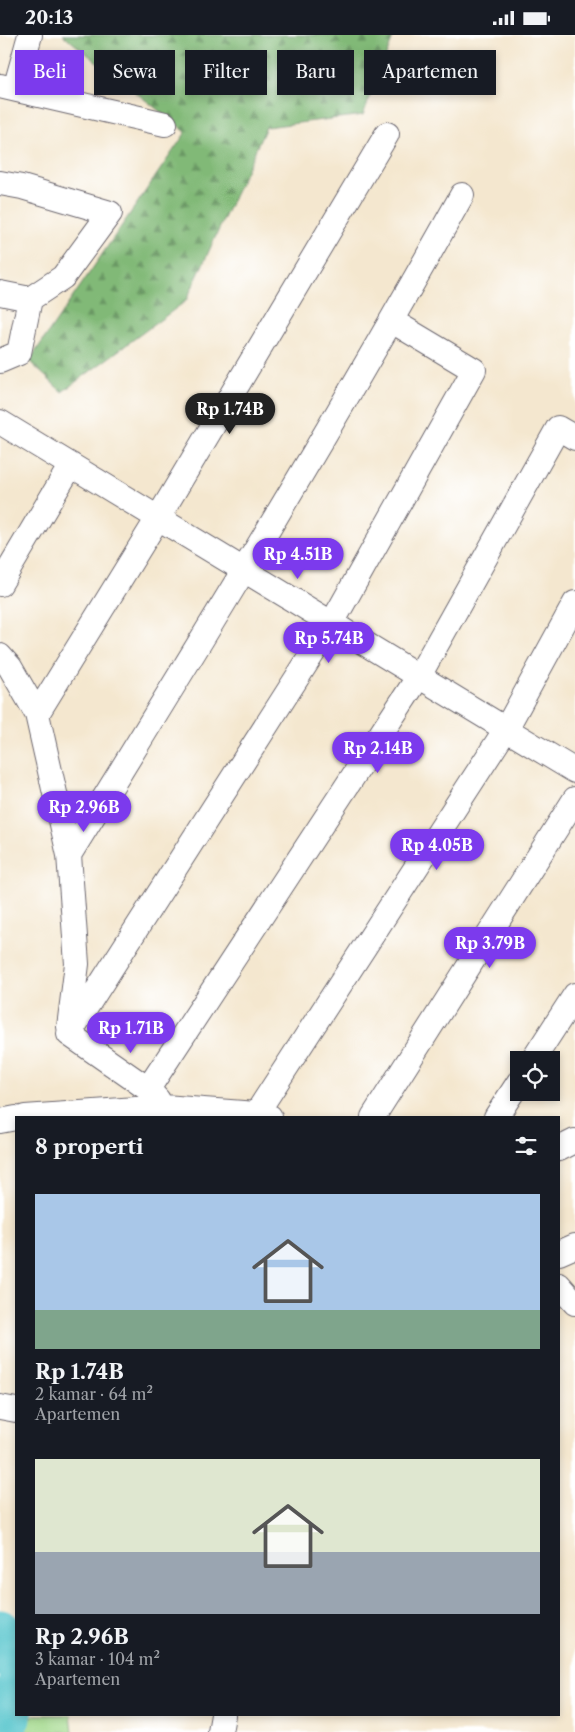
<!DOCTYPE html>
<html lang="id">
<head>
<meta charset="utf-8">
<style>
	:root { --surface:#171b24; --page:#242831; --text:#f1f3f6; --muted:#9ea1a6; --accent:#7c3aed }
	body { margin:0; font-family:"Libre Caslon Text",serif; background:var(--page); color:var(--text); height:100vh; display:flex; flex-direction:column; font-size:19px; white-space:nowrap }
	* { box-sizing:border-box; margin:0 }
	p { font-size:16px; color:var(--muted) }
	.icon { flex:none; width:28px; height:28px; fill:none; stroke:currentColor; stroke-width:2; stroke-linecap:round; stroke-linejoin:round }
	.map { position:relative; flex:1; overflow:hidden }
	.panel { position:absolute; left:15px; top:1081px; width:545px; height:600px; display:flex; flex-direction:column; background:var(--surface); border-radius:0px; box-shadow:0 2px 8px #0003 }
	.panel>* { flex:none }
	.top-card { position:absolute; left:15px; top:15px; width:545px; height:45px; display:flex; gap:10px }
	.fabs { position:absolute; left:510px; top:1016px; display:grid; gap:10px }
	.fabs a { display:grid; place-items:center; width:50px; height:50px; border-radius:0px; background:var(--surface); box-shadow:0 2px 8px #0003; font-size:25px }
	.price { position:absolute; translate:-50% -42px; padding:0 11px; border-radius:18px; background:var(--accent); color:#fff; font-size:16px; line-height:32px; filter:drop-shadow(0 1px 2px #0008) }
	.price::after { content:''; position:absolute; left:50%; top:30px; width:15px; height:11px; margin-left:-8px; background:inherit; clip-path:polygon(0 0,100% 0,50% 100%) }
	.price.active { background:#222; color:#fff }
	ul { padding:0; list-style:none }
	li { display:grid; align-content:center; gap:10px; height:265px; padding:0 20px }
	li span { display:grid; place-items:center; height:155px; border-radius:0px; color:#555 }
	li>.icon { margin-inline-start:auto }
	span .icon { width:90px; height:90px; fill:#fffc; stroke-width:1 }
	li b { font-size:21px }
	h2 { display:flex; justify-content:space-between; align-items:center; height:60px; padding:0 20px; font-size:21px }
	.chip { padding:0 18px; border-radius:0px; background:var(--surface); box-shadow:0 2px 8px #0003; font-size:18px; line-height:45px }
	.chip.active { background:var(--accent); color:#fff }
	.status { display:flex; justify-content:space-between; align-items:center; height:35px; padding:0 25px; background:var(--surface); direction:ltr }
	.status svg { height:14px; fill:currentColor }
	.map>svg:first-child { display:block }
	.green { fill:#a2d98b; stroke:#627e63 }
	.forest { fill:url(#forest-firs); stroke:#526e59 }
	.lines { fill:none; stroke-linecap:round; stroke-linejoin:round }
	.river { stroke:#59c6cd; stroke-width:45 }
	.street-casing { stroke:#6c676f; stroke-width:26 }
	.street { stroke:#fff; stroke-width:24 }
</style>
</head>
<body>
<div class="status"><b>20:13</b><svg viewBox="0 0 49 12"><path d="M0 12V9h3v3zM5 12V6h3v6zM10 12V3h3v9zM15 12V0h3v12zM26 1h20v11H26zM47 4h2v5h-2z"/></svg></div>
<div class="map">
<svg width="575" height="1697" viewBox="0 0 575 1697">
	<defs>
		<pattern id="forest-firs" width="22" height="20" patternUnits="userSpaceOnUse" patternTransform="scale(1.25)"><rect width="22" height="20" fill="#81b977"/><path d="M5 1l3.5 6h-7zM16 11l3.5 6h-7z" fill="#699663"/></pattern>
	</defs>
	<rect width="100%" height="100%" fill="#fff"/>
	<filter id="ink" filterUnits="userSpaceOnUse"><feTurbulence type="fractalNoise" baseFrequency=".02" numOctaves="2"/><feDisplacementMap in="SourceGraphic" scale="10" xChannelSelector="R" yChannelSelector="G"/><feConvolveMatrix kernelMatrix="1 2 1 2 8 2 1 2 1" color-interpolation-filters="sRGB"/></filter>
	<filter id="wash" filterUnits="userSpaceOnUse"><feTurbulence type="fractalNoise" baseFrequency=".0096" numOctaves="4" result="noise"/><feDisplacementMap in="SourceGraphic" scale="20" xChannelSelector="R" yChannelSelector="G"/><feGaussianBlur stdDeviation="1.12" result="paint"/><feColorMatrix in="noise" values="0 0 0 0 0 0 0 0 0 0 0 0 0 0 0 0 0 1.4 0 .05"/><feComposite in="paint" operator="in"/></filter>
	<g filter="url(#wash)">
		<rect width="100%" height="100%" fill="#f4e7cf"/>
		<path class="green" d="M 34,1680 L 71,1680 L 73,1697 L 19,1697 Z"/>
		<path class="forest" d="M 63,0 L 394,0 L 363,80 L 266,92 L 186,266 L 62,357 L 29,326 L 186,97 Z"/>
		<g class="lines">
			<path class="river" d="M 0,1597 L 16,1627
				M 0,1692 L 7,1685 L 16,1659"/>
		</g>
	</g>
	<g filter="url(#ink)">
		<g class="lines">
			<defs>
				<path id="street" d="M 0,51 L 165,89
					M 15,54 L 30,0
					M 0,148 L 22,152 L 110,178 L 63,242 L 30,264 L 0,258
					M 0,326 L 19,318 L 30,264
					M 0,387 L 575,736
					M 0,549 L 71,430
					M 0,621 L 10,632 L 37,679 L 69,820 L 77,929 L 69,992
					M 37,679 L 158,483 L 387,99
					M 69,820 C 204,602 338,384 462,160
					M 69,999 L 332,588 L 474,335 L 392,286
					M 69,999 L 148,1054 L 158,1065
					M 533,1025 L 575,960
					M 148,1054 L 419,641 L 558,393 L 575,403
					M 256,1079 L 506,694 L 575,568
					M 25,1082 L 164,1072 L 256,1079 L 270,1082
					M 373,1082 L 575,764
					M 496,1082 L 519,1047
					M 0,1086 L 16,1083
					M 559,1114 L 575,1106
					M 559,1218 L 575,1211
					M 559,1250 L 575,1268
					M 0,1372 L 16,1375
					M 220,1697 L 223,1680"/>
			</defs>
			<use href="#street" class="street-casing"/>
			<use href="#street" class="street"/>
		</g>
	</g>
</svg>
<div class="fabs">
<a><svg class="icon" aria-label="locate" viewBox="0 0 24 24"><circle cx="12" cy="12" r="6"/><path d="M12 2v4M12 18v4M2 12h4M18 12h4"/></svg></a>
</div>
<b class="price active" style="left:230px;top:400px">Rp 1.74B</b>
<b class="price" style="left:298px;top:545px">Rp 4.51B</b>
<b class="price" style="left:329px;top:629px">Rp 5.74B</b>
<b class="price" style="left:378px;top:739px">Rp 2.14B</b>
<b class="price" style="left:84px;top:798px">Rp 2.96B</b>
<b class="price" style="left:437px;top:836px">Rp 4.05B</b>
<b class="price" style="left:490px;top:934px">Rp 3.79B</b>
<b class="price" style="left:131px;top:1019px">Rp 1.71B</b>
<div class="top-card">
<a class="chip active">Beli</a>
<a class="chip">Sewa</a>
<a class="chip">Filter</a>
<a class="chip">Baru</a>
<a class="chip">Apartemen</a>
</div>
<section class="panel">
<h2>8 properti<svg class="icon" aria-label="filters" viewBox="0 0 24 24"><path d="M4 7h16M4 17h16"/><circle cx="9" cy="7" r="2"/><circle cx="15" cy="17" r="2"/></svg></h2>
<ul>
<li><span style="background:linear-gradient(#a9c7e8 75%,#7fa58c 0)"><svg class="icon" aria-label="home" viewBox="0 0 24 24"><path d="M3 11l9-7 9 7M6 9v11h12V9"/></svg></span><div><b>Rp 1.74B</b><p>2 kamar · 64 m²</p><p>Apartemen</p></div></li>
<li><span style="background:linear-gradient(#dfe7d0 60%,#9aa5b1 0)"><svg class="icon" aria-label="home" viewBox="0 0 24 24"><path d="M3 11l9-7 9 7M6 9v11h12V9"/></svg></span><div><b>Rp 2.96B</b><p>3 kamar · 104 m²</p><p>Apartemen</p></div></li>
</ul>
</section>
</div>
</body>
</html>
